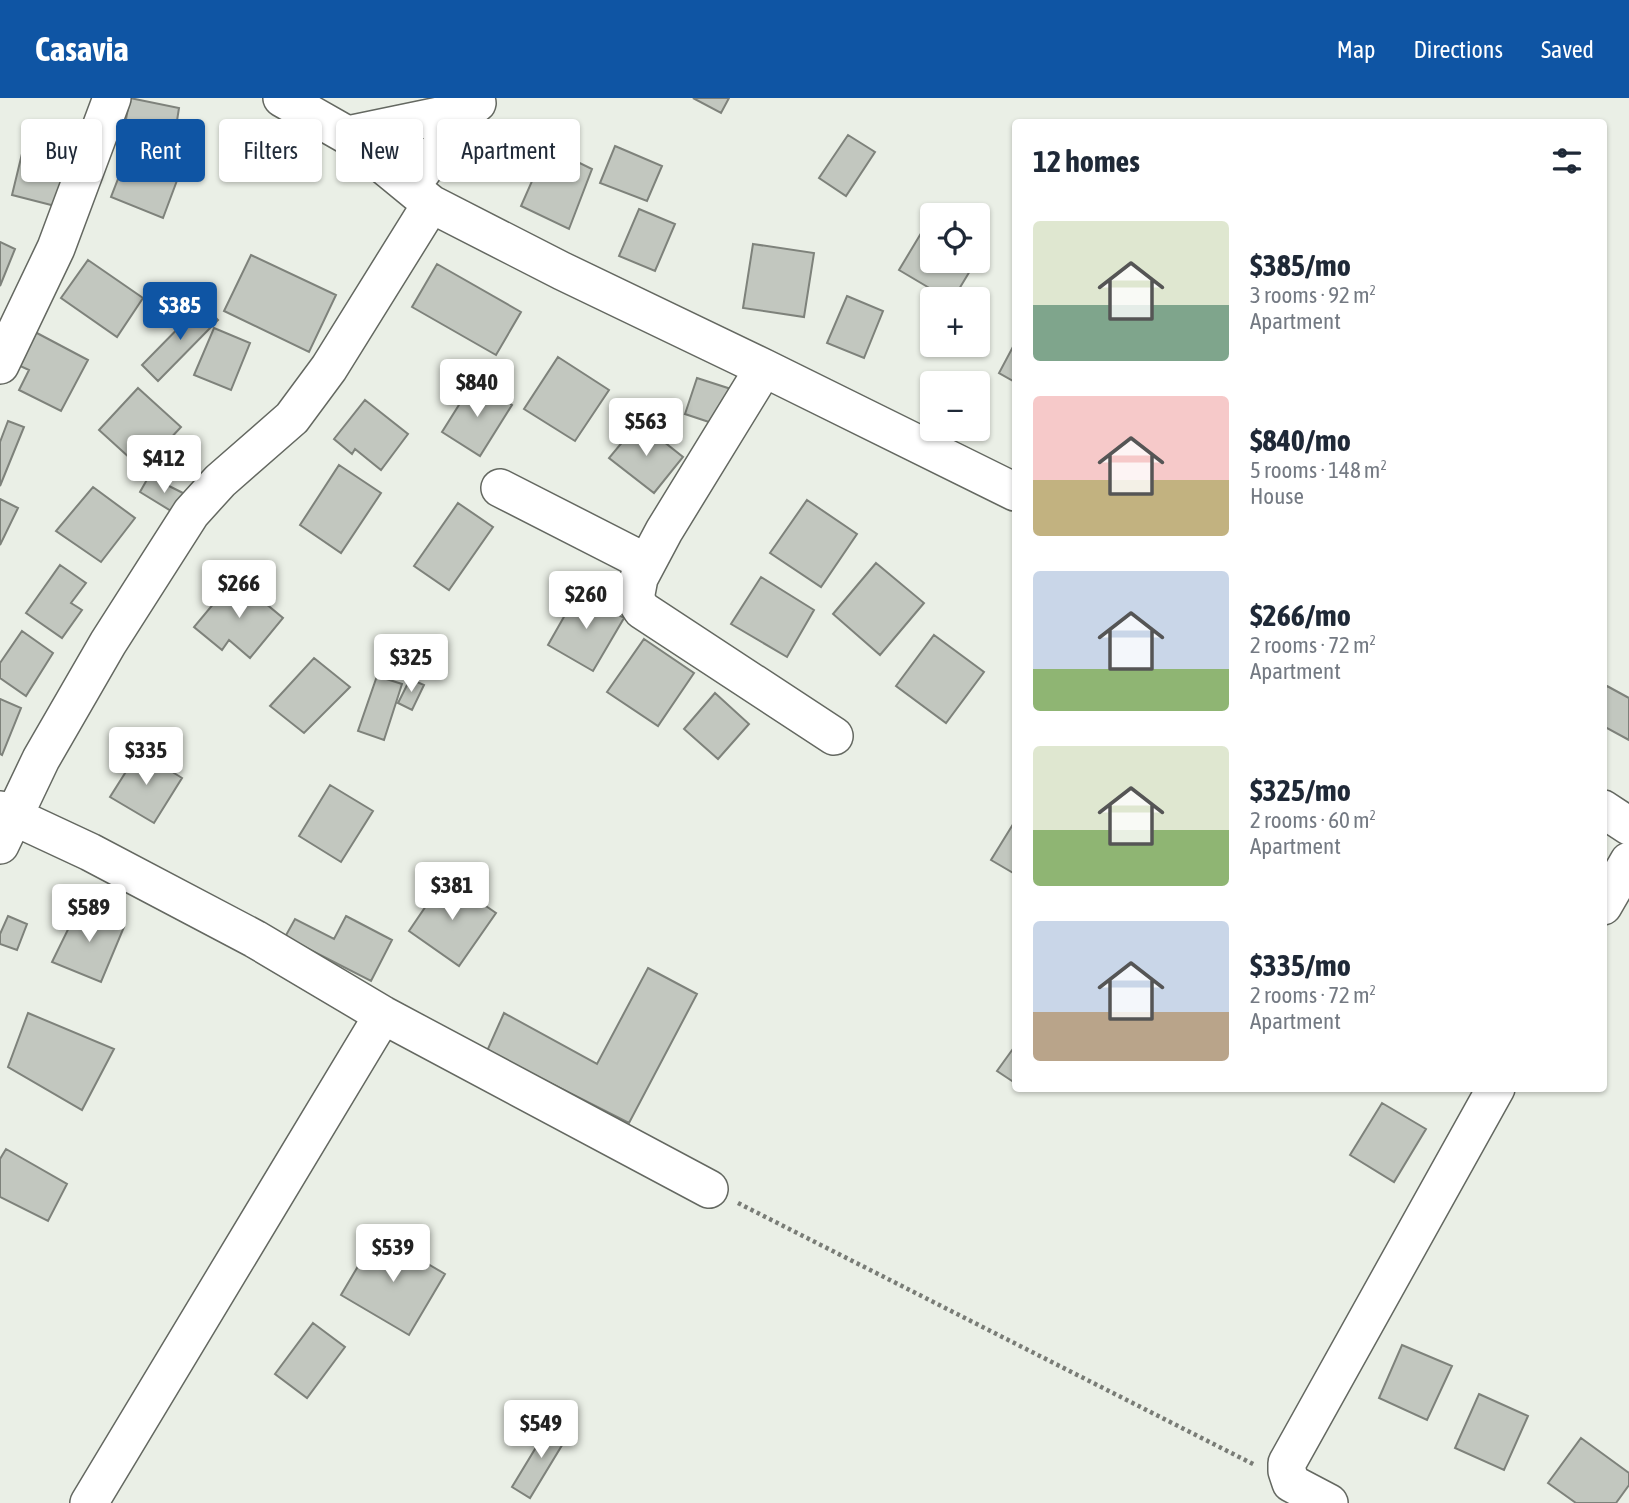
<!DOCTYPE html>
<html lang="en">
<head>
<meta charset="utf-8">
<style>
	:root { --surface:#fff; --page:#f2f2f3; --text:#1f2937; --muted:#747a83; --accent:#0f55a4 }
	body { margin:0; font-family:"Asap Condensed",sans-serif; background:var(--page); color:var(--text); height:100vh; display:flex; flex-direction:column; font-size:26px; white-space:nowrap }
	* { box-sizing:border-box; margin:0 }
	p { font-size:23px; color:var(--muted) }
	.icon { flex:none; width:38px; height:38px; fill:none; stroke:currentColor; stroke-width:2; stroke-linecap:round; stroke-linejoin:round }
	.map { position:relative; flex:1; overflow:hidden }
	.drawer { position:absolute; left:1012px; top:21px; width:595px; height:973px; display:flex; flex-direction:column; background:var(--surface); border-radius:7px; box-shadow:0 2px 5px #0004 }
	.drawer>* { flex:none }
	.hud { position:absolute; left:21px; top:21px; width:665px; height:63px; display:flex; gap:14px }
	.buttons { position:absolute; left:920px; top:105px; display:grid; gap:14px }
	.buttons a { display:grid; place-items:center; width:70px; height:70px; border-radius:7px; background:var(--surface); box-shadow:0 2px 5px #0004; font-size:35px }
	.price { position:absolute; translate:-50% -60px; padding:0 16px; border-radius:7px; background:#fff; color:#222; font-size:23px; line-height:46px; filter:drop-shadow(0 2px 4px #0008) }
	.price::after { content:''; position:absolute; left:50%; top:42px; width:21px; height:16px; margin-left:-10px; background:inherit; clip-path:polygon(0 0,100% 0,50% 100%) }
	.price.active { background:var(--accent); color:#fff }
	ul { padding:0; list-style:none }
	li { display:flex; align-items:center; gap:21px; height:175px; padding:0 21px }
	li span { display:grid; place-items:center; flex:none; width:196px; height:140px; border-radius:7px; color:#555 }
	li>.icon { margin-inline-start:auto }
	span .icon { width:84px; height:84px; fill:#fffc; stroke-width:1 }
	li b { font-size:30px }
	h2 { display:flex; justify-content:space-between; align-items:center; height:84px; padding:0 21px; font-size:30px }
	.chip { padding:0 24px; border-radius:7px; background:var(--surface); box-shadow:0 2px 5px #0004; font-size:24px; line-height:63px }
	.chip.active { background:var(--accent); color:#fff }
	header { display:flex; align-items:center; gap:42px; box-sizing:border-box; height:98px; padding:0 35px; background:var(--accent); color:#fff }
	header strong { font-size:33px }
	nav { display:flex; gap:38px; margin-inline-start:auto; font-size:24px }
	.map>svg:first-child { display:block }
	.building { fill:#c2c7bf; stroke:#7e827b; stroke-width:2 }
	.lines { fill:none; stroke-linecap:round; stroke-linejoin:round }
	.minor-casing { stroke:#646861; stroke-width:40 }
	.path { stroke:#797c76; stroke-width:4.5; stroke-dasharray:3.5 3.5; stroke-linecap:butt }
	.minor { stroke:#fff; stroke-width:37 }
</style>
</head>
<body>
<header>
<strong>Casavia</strong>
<nav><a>Map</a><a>Directions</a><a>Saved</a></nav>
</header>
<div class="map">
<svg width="1629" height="1405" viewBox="0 0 1629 1405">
	<rect width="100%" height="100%" fill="#eaefe6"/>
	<path class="building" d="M 130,0 L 179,10 L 174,42 L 123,37 Z
		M 693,0 L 729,0 L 721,15 Z
		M 27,35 L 75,47 L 59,109 L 12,97 Z
		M 848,37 L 875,54 L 846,98 L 819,80 Z
		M 615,48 L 662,68 L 647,103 L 600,85 Z
		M 547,49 L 592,71 L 569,131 L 521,108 Z
		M 130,50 L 182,69 L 163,120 L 111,99 Z
		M 639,111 L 675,126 L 655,173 L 619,158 Z
		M 932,117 L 933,163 L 976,163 L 953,201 L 948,201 L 899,172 Z
		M 0,144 L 15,151 L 0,188 Z
		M 753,146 L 814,155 L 804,219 L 743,210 Z
		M 251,157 L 336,197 L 309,254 L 224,213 Z
		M 88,162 L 143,200 L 117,239 L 61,200 Z
		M 437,166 L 521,214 L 496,257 L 412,209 Z
		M 847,198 L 883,213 L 864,260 L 827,245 Z
		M 202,206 L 218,222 L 158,283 L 142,267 Z
		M 214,230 L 250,245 L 231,292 L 194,277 Z
		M 35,234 L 88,262 L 61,313 L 19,292 L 29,272 L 18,267 Z
		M 1015,245 L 1015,284 L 999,275 Z
		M 558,259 L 609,292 L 575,343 L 524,311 Z
		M 697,280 L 734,292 L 721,328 L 685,316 Z
		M 474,283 L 512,307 L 480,358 L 442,334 Z
		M 138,290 L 181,329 L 142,371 L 99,332 Z
		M 365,302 L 408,336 L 381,372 L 355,351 L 352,356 L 334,341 Z
		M 8,323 L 24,329 L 0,388 L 0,344 Z
		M 639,324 L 683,359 L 654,395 L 609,360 Z
		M 339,367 L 381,395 L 341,455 L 300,427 Z
		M 149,378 L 187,397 L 176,416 L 140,394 Z
		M 93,389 L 135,420 L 101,464 L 56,433 Z
		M 0,401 L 18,410 L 0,447 Z
		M 807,402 L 857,436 L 821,489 L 770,455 Z
		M 458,405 L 493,429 L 449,492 L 414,468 Z
		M 876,465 L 924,505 L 880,557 L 833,516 Z
		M 60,467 L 86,485 L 71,505 L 82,512 L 62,540 L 26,515 Z
		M 761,479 L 814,512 L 787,559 L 731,526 Z
		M 235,480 L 283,520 L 250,560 L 229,542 L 222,552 L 194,529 Z
		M 578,494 L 624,520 L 593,573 L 548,547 Z
		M 22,533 L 53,555 L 26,598 L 0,580 L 0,565 Z
		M 934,537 L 984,574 L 946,625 L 896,588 Z
		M 644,541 L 694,575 L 658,628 L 607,594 Z
		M 314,560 L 350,589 L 304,635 L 270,608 Z
		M 377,578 L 402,586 L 384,642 L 358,633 Z
		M 410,581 L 424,587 L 412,612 L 398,605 Z
		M 1607,588 L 1629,600 L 1629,642 L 1603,628 L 1603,596 Z
		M 715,595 L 749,626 L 718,661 L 684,631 Z
		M 0,601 L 21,610 L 2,657 L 0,656 Z
		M 139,653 L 182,680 L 154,725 L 110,699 Z
		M 330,687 L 373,713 L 341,764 L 299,738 Z
		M 1015,723 L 1015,776 L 991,762 Z
		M 445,780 L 496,815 L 459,868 L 409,833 Z
		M 80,807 L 124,829 L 101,884 L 52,864 Z
		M 8,818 L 27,826 L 17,852 L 0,846 L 0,836 Z
		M 346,818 L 392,842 L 371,883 L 285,839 L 295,821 L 334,841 Z
		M 648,870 L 697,896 L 629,1025 L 487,953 L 504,915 L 597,966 Z
		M 28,915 L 114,951 L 82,1012 L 8,969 Z
		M 1015,948 L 1015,985 L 997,973 Z
		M 1382,1005 L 1426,1031 L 1394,1084 L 1350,1057 Z
		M 6,1051 L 67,1086 L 48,1123 L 0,1099 L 0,1061 Z
		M 377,1136 L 445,1176 L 409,1237 L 341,1197 Z
		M 313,1225 L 345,1249 L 307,1300 L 275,1276 Z
		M 1402,1247 L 1452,1268 L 1427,1322 L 1379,1300 Z
		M 1479,1296 L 1528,1318 L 1504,1372 L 1455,1350 Z
		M 552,1323 L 570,1334 L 530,1400 L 512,1389 Z
		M 1581,1340 L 1629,1375 L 1629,1387 L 1616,1405 L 1576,1405 L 1548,1385 Z"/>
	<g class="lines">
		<defs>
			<path id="minor" d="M 282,0 L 347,37 L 431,106 L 562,173 L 764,270 L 1015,394
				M 347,37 L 468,12
				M 411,88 L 468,12 L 477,5
				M 0,267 L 56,150 L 112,0
				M 764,270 L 664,433 L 639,480 L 635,501 L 642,512 L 834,638
				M 500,390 L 647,465
				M 1603,711 L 1629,728
				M 0,712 L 90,754 L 255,841 L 383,917 L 709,1091
				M 0,747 L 41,661 L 108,545 L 191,415 L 220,383 L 292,320 L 329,270 L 431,106
				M 1603,808 L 1629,763
				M 89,1405 L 383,917
				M 1329,1405 L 1291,1385 L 1287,1373 L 1287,1365 L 1496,990"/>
		</defs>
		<use href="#minor" class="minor-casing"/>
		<path class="path" d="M 738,1105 L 1255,1367"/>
		<use href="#minor" class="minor"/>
	</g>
</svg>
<div class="buttons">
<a><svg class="icon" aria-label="locate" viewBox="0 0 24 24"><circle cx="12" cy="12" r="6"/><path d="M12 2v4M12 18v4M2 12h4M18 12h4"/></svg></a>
<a>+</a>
<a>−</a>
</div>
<b class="price active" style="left:180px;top:244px">$385</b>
<b class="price" style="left:477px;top:321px">$840</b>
<b class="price" style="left:646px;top:360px">$563</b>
<b class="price" style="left:164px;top:397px">$412</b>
<b class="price" style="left:239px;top:522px">$266</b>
<b class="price" style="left:586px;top:533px">$260</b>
<b class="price" style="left:411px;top:596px">$325</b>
<b class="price" style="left:146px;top:689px">$335</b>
<b class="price" style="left:452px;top:824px">$381</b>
<b class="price" style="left:89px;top:846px">$589</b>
<b class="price" style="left:393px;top:1186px">$539</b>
<b class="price" style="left:541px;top:1362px">$549</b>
<div class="hud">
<a class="chip">Buy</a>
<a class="chip active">Rent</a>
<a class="chip">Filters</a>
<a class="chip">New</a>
<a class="chip">Apartment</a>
</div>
<section class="drawer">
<h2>12 homes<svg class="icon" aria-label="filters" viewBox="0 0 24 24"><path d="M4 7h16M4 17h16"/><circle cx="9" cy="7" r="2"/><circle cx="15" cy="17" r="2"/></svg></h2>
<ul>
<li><span style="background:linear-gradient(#dfe7d0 60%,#7fa58c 0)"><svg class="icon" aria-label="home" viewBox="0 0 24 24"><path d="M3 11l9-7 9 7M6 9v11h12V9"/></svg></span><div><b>$385/mo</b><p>3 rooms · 92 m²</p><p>Apartment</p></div></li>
<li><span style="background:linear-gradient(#f6c9c9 60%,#c2b280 0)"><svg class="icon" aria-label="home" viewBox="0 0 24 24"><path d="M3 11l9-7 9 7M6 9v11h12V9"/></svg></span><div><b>$840/mo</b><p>5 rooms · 148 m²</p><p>House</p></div></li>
<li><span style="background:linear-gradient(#c9d6e8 70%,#8fb573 0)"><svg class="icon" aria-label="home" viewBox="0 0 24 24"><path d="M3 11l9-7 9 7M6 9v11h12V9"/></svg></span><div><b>$266/mo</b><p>2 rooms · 72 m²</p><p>Apartment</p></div></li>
<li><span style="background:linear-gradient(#dfe7d0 60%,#8fb573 0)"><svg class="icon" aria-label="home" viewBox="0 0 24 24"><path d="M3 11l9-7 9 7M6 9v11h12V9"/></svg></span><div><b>$325/mo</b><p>2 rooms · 60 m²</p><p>Apartment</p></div></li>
<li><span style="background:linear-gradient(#c9d6e8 65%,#b9a48a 0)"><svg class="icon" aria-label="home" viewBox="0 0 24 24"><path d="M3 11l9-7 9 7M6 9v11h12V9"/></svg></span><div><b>$335/mo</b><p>2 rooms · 72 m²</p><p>Apartment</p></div></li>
</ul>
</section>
</div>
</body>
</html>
